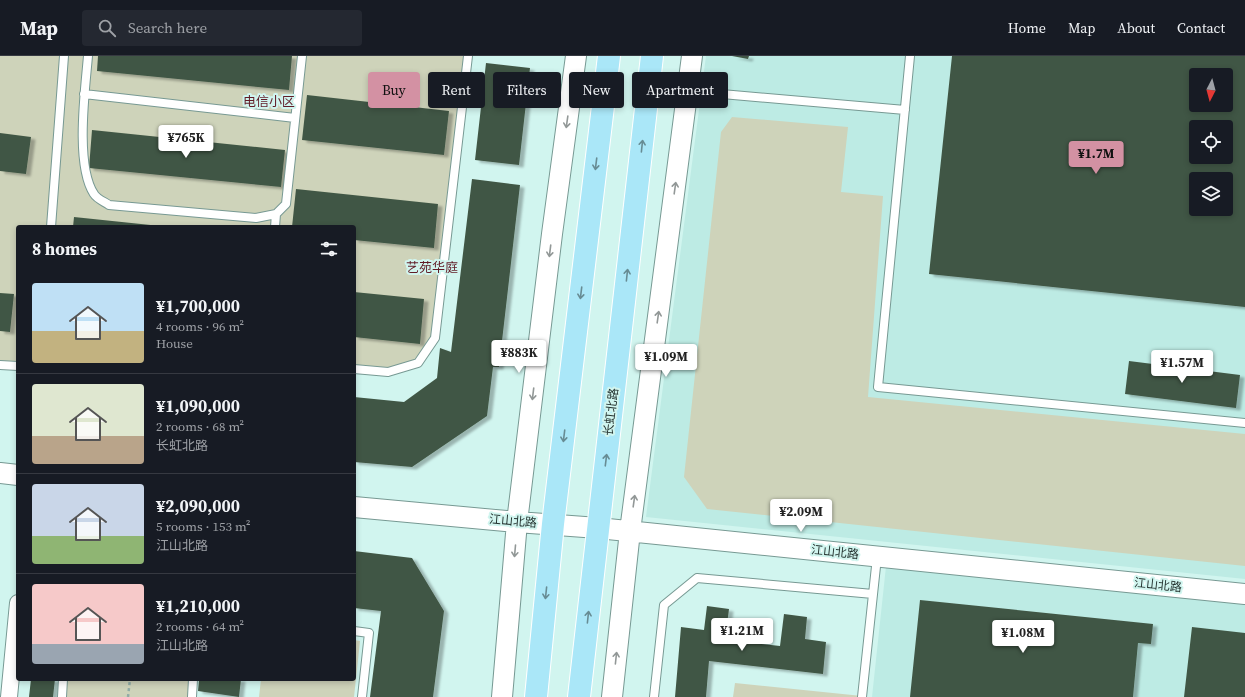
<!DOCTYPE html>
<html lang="en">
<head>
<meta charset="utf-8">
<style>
	:root { --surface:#171b24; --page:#242831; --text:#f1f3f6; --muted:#9ea1a6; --line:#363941; --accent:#d391a3 }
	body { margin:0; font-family:"Source Serif 4","Noto Sans SC",serif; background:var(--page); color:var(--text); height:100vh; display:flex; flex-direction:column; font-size:15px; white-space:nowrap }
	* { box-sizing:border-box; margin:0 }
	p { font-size:13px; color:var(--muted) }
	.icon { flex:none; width:22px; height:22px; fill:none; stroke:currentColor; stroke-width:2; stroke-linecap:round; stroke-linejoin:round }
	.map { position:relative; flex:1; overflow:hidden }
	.drawer { position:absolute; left:16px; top:169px; width:340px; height:456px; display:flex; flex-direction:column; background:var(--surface); border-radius:4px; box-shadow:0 2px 6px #0003 }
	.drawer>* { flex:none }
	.hud { position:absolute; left:368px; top:16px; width:380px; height:36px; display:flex; gap:8px }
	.needle { width:26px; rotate:186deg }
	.controls { position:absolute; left:1189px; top:12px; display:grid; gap:8px }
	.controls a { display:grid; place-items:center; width:44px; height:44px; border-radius:4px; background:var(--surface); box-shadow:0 2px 6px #0003; font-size:20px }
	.price { position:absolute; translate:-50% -34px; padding:0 9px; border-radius:4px; background:#fff; color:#222; font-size:13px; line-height:26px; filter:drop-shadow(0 1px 2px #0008) }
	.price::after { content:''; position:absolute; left:50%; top:24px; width:12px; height:9px; margin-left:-6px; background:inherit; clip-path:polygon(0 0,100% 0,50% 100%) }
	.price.current { background:var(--accent); color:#111 }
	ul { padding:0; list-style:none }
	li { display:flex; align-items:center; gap:12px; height:100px; padding:0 16px }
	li+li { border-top:1px solid var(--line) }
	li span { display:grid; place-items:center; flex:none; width:112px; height:80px; border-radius:4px; color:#555 }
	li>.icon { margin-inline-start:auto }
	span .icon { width:48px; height:48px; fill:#fffc; stroke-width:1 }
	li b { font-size:17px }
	h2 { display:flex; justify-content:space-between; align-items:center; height:48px; padding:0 16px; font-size:17px }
	.pill { padding:0 14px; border-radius:4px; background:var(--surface); box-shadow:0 2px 6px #0003; font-size:14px; line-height:36px }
	.pill.current { background:var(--accent); color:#111 }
	header { display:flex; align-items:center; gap:24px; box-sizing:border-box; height:56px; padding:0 20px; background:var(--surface); border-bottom:1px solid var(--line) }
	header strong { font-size:19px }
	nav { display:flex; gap:22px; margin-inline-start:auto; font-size:14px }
	.search { width:280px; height:36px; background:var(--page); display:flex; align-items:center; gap:10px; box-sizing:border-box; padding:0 14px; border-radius:4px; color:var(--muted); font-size:15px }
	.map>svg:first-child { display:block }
	.built { fill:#bdebe4; fill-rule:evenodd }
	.green { fill:#ced3ba }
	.building { fill:#415745; fill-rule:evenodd; filter:url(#shadow) }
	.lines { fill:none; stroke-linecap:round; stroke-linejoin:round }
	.service-casing { stroke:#779993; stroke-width:10 }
	.minor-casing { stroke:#779993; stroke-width:18 }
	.tertiary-casing { stroke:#779993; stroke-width:22 }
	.trunk-casing { stroke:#fff; stroke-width:24 }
	.path { stroke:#8faba6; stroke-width:2.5; stroke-dasharray:3 3; stroke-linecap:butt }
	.service { stroke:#fff; stroke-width:8 }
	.minor { stroke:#fff; stroke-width:16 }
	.tertiary { stroke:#fff; stroke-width:20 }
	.trunk { stroke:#aae7f8; stroke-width:22 }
	.oneway { stroke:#929897 }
	.oneway2 { stroke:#678c94 }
	.labels { text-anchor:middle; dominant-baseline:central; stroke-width:4; stroke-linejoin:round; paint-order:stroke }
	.street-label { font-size:12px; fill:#24322f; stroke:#d1f5ef }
	.neighbourhood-label { font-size:13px; fill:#611c27; stroke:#d1f5ef }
</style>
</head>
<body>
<header>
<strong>Map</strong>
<div class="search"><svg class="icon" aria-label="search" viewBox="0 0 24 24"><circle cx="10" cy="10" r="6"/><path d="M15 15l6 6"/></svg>Search here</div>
<nav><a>Home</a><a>Map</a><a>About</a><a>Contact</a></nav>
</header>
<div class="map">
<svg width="1245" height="641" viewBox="0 0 1245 641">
	<defs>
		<filter id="shadow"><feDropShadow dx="4.5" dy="2.5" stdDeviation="1" flood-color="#0004"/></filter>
	</defs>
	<rect width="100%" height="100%" fill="#d1f5ef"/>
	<path class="built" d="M 706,0 L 1245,0 L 1245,523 L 646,461 ZM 1196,19 L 1226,19 L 1226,49 L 1196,49 ZM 1196,71 L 1226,71 L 1226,101 L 1196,101 ZM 1196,123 L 1226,123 L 1226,153 L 1196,153 Z
		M 887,501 L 1245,538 L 1245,641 L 872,641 Z"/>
	<path class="green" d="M 0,0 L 468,0 L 435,282 L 418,307 L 388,316 L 354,313 L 354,171 L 18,171 L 18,310 L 0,309 Z
		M 732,61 L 848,71 L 841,136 L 883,140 L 868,341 L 1245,378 L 1245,510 L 707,453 L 684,421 L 721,76 Z
		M 354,584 L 360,585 L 354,641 L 259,641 L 261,623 L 354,623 Z
		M 63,623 L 193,623 L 192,641 L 62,641 Z
		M 735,627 L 862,640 L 862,641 L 733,641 Z"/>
	<path class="building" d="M 98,0 L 292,0 L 289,34 L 97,15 Z
		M 732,0 L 749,0 L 748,3 Z
		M 952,0 L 1245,0 L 1245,251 L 929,218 ZM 1196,19 L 1226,19 L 1226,49 L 1196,49 ZM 1196,71 L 1226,71 L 1226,101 L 1196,101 ZM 1196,123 L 1226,123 L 1226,153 L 1196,153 Z
		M 486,7 L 530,12 L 519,109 L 475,104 Z
		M 307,39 L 449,55 L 444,99 L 302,84 Z
		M 92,74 L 285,94 L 281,131 L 89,112 Z
		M 0,77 L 31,81 L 26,118 L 0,115 Z
		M 472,123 L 520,129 L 499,311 L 493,311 L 487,360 L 412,411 L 354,406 L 354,341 L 404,346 L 437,322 L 440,292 L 451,296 Z
		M 296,133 L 438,148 L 434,192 L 354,184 L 354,171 L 292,171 Z
		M 74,161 L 160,170 L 160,171 L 73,171 Z
		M 354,236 L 424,243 L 420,288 L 354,281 Z
		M 0,237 L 14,238 L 10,276 L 0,275 Z
		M 1129,305 L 1240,319 L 1236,352 L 1125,338 Z
		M 354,495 L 412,502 L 444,555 L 433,641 L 370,641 L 381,555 L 354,552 Z
		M 920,544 L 1153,568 L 1151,588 L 1138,587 L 1133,641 L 910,641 Z
		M 707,550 L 729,553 L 725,584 L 780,590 L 784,558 L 807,561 L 805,583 L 826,586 L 823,618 L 709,605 L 706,641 L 675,641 L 681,571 L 704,574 Z
		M 1192,571 L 1245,577 L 1245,641 L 1184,641 Z
		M 31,623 L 55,623 L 53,641 L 29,641 Z
		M 199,623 L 241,623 L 239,641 L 198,635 Z"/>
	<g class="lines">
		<defs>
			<path id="service" d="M 88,0 C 85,35 75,109 94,138 C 97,143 105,146 109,149 L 256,162 L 276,158 L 286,148 L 302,0
				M 910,0 L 878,331 L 1245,367
				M 688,35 L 905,54
				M 84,38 L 295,62
				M 51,171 L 64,0
				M 275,171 L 276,158
				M 0,309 L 18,310
				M 354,313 L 388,316 L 418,307 L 435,282 L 468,0
				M 354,575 L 369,577 L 362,641
				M 62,641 L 63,623
				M 192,641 L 193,623
				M 654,641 L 664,549 L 697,522 L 873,538
				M 862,641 L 877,501"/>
			<path id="minor" d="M 9,641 L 18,547"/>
			<path id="tertiary" d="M 0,417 L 18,419
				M 354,451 L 517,466 L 598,472 L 1245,538
				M 502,641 L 517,466 L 552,178 L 576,0
				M 612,641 L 630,475 L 692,0"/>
			<path id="trunk" d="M 536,641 L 553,468 L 609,0
				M 579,641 L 652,0"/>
		</defs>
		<use href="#service" class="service-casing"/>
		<use href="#minor" class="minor-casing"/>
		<use href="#tertiary" class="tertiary-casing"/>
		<use href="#trunk" class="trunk-casing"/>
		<path class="path" d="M 128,641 L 130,623"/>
		<use href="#service" class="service"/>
		<use href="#minor" class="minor"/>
		<use href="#tertiary" class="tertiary"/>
		<use href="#trunk" class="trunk"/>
	</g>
	<defs><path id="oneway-shaft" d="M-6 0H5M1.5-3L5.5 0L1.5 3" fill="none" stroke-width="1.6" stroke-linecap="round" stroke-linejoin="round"/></defs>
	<g class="oneway">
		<use href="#oneway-shaft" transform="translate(567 66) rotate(98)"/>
		<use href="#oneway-shaft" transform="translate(675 132) rotate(-82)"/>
		<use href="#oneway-shaft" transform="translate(550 195) rotate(97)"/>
		<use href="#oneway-shaft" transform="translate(658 261) rotate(-82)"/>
		<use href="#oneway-shaft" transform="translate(533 338) rotate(97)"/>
		<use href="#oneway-shaft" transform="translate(634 445) rotate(-82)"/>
		<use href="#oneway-shaft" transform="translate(515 495) rotate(95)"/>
		<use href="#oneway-shaft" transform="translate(616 602) rotate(-84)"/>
	</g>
	<g class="oneway2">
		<use href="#oneway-shaft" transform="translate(642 90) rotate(-84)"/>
		<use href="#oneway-shaft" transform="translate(596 108) rotate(97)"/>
		<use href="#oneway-shaft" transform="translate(627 219) rotate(-84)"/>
		<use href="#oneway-shaft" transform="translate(581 237) rotate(97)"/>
		<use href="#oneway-shaft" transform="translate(564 380) rotate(97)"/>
		<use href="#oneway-shaft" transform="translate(606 404) rotate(-83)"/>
		<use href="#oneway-shaft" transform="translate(546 537) rotate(96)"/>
		<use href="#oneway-shaft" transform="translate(588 561) rotate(-84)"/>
	</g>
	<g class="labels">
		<g class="street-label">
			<text transform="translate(611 356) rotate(-83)">长虹北路</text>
			<text transform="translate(513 465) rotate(5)">江山北路</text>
			<text transform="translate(835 496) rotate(6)">江山北路</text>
			<text transform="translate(1158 529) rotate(6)">江山北路</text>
		</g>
		<g class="neighbourhood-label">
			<text x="269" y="45">电信小区</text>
			<text x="432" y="211">艺苑华庭</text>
		</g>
	</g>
</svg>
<div class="controls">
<a><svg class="needle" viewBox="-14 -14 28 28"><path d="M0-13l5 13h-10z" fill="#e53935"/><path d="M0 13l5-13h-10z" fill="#9ea1a6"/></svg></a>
<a><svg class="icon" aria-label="locate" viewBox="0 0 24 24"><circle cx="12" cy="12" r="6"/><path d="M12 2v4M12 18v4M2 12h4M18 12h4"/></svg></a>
<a><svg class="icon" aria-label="layers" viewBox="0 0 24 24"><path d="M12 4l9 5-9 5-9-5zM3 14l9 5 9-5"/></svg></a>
</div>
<b class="price" style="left:186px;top:103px">¥765K</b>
<b class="price current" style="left:1096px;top:119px">¥1.7M</b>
<b class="price" style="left:519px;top:318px">¥883K</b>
<b class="price" style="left:666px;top:322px">¥1.09M</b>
<b class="price" style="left:1182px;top:328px">¥1.57M</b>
<b class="price" style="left:801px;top:477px">¥2.09M</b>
<b class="price" style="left:742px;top:596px">¥1.21M</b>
<b class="price" style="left:1023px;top:598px">¥1.08M</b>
<div class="hud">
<a class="pill current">Buy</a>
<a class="pill">Rent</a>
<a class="pill">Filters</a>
<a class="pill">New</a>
<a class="pill">Apartment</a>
</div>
<section class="drawer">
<h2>8 homes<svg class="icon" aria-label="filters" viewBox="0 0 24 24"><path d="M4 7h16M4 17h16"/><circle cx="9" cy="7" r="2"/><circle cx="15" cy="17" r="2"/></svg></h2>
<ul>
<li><span style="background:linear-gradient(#bfe0f5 60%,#c2b280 0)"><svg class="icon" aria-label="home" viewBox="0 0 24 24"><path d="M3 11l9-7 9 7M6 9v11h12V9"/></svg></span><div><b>¥1,700,000</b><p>4 rooms · 96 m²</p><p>House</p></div></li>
<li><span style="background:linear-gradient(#dfe7d0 65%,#b9a48a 0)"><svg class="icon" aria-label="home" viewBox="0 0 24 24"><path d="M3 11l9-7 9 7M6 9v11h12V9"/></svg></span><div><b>¥1,090,000</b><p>2 rooms · 68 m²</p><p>长虹北路</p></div></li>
<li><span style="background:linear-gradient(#c9d6e8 65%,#8fb573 0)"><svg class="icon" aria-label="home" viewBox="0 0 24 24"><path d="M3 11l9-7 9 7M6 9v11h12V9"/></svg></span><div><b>¥2,090,000</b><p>5 rooms · 153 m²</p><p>江山北路</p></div></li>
<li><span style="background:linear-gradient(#f6c9c9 75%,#9aa5b1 0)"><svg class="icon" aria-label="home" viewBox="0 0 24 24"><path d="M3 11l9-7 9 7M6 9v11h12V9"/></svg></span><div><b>¥1,210,000</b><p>2 rooms · 64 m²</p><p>江山北路</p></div></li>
</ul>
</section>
</div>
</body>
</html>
